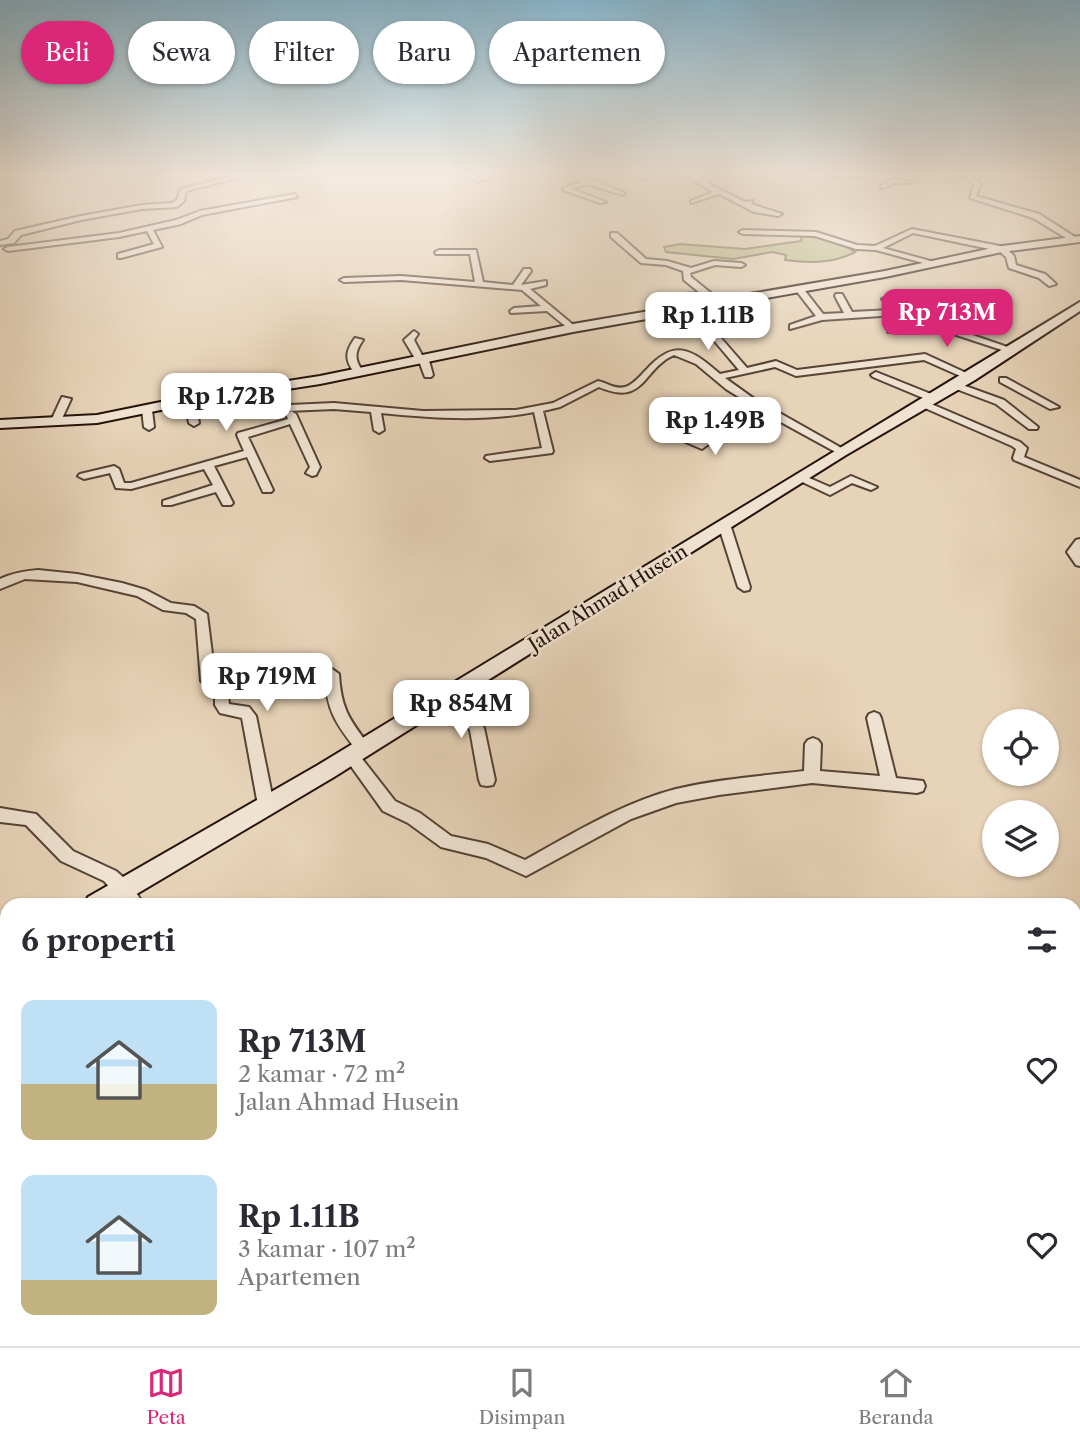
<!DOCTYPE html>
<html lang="id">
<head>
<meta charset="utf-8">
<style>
	:root { --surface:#fff; --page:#f7f7f7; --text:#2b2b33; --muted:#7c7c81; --line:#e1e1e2; --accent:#db2777 }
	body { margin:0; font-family:"Libre Caslon Text",serif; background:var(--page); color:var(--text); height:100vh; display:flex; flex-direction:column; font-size:26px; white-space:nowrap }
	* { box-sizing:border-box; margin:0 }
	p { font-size:23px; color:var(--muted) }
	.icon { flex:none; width:38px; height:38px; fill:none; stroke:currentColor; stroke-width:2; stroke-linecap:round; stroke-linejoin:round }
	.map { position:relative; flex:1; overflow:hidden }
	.details { position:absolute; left:0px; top:898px; width:1082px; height:450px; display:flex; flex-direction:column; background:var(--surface); border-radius:21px 21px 0 0; box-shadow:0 2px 5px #0004 }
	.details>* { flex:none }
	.banner { position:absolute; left:21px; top:21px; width:700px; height:63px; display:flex; gap:14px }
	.tools { position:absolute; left:982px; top:709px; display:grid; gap:14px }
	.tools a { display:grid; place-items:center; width:77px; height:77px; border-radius:50%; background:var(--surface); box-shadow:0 2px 5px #0004; font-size:35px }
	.price { position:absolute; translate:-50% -60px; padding:0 16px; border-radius:14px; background:#fff; color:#222; font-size:23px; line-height:46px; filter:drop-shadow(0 2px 4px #0008) }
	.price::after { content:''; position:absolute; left:50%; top:42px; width:21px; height:16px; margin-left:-10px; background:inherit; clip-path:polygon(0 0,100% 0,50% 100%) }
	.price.active { background:var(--accent); color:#fff }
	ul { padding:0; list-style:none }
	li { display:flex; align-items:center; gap:21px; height:175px; padding:0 21px }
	li span { display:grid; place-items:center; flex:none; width:196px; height:140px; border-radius:14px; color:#555 }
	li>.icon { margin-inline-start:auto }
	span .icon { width:84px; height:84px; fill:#fffc; stroke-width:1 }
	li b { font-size:30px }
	h2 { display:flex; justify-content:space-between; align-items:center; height:84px; padding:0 21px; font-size:30px }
	.pill { padding:0 24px; border-radius:32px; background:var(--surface); box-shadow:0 2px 5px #0004; font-size:24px; line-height:63px }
	.pill.active { background:var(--accent); color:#fff }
	.menu { display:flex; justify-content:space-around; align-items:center; height:98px; border-top:2px solid var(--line); background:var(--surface); font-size:19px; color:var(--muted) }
	.menu a { display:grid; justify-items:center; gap:4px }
	.menu .active { color:var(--accent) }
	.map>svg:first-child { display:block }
	.green { fill:#bcbb8a; stroke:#70674a; stroke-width:2 }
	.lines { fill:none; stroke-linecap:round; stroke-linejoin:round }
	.river { fill:#98b9a8; fill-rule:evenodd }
	.street-casing { stroke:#554336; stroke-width:4 }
	.secondary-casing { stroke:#24130a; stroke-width:4 }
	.street { fill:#efe2d1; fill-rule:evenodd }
	.secondary { fill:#efe2d1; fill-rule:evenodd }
	.labels { text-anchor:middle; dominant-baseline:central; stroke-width:5; stroke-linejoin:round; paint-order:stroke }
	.street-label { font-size:19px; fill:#24130a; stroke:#efe2d1 }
</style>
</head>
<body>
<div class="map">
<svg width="1080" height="1346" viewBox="0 0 1080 1346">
	<rect width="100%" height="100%" fill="#e7d3b8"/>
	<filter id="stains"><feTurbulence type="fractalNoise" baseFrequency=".00286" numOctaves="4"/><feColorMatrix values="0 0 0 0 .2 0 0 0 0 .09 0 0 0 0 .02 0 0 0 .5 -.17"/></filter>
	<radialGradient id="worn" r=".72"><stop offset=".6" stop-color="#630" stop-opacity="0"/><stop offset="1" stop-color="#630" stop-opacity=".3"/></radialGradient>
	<path class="green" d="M 802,235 L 836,241 L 855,252 C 833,264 809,263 785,260 L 786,255 L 772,252 L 733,259 L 666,252 L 664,247 L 680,244 L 745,249 L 801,241 Z"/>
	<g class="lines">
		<path class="river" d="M 937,174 L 948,174 L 953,179 L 944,181 Z"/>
		<defs>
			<path id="street" d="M 243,174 L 253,174 L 186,191 L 184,201 L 177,207 L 142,209 L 81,220 L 21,235 L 14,243 L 0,245 L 0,241 L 8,239 L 15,231 L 81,216 L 142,205 L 172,203 L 177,200 L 181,189 Z
				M 463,174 L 470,174 L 478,178 L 491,174 L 499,174 L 478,182 Z
				M 570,174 L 577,174 L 625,193 L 622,195 L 588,184 L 572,189 L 606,202 L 600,203 L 563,190 L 563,188 L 582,182 Z
				M 647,174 L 657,174 L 642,179 L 639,177 Z
				M 681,174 L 689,174 L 703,178 L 725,174 L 705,182 L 745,202 L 753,201 L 751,204 L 782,214 L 778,216 L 754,212 L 719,194 L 691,203 L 691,201 L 713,192 L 697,183 L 697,180 Z
				M 823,174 L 869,174 L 866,176 L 826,176 Z
				M 963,174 L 970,174 L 981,184 L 976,196 L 1039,214 L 1078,239 L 1071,241 L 1033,218 L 970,198 L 974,184 Z
				M 1022,174 L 1080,174 L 1080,178 L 1025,176 Z
				M 892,179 L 912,182 C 906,185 900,181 894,183 C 888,185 887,188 881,188 L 881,186 Z
				M 295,194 L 297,197 L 202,215 L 181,224 L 153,230 L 162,247 L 121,258 L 118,258 L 118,254 L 154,244 L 147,231 L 119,237 L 8,251 L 4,249 L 8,247 L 119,233 L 176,220 L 200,211 Z
				M 912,229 L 1005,247 L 1014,256 L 1016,265 L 1045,274 L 1056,284 L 1049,286 L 1039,278 L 1009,268 L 1006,257 L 999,251 L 913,233 L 883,248 L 934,262 L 934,266 L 876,250 L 856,249 L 815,236 L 743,234 L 739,232 L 743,230 L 816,232 L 857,245 L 875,246 Z
				M 611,233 L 617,233 L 646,259 L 667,261 L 691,268 L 714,261 L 741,263 L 745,265 L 741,267 L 715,265 L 690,273 L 691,277 L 722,302 L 722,306 L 716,306 L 706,298 L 656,301 L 652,298 L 653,296 L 700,293 L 684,280 L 683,271 L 666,265 L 641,263 L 611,237 Z
				M 439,250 L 476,250 L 483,282 L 513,285 L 524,269 L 530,269 L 531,271 L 521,285 L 546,281 L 546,285 L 530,289 L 577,328 L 570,330 L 547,311 L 511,313 L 510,311 L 514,308 L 541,306 L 522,290 L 401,280 L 344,282 L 340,280 L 344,278 L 401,276 L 475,282 L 470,254 L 436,254 L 435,252 Z
				M 796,287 L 802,287 L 823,314 L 844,313 L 835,296 L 836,294 L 842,294 L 852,312 L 891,310 L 882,299 L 896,294 L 976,320 L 972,323 L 896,300 L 892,300 L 900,310 L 1016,350 L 1008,352 L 914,321 L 894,332 L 888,332 L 888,328 L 906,318 L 896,315 L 822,320 L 790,329 L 790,325 L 816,316 L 795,289 Z
				M 704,304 L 721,318 L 714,326 L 714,330 L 747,368 L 776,361 L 797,370 L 925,354 L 975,377 L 967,379 L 924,360 L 796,376 L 775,367 L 725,378 L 753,398 L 845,450 L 846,452 L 841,455 L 757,409 L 702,449 L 657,430 L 657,426 L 665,426 L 701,442 L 750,404 L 726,389 L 696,364 L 674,355 C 642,369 645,407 599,387 L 560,407 L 543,411 L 553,451 L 552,453 L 490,461 L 485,458 L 486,456 L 542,448 L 534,412 C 486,422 429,418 381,413 L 384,430 L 379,433 L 374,430 L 371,412 L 334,409 L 288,411 L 273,400 L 272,387 L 277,384 L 282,387 L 283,399 L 290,405 L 334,403 L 423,411 L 516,410 L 553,403 L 598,381 C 607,383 616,390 625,387 C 633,385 640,376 646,370 C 675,338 691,349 720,374 L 739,370 L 706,331 L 705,326 L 712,318 L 700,307 Z
				M 414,331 L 418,334 L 414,340 L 422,355 L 428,357 L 433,375 L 431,377 L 425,377 L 419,361 L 416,360 L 404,340 Z
				M 355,338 L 363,340 C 355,351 354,359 362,370 L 357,373 L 354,372 C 344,359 346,351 355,338 Z
				M 876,372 L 936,396 L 937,398 L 928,400 L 873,377 L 871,375 Z
				M 1000,378 L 1006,378 L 1059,407 L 1050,409 L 1000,382 Z
				M 951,383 L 957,383 L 1004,400 L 1038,427 L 1037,429 L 1029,429 L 996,404 L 951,387 Z
				M 62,397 L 71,399 L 59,425 L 51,425 L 50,423 Z
				M 190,397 L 195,400 L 199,423 L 194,426 L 189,423 L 185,400 Z
				M 922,400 L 1020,442 L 1027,448 L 1024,457 L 1080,480 L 1080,487 L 1014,460 L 1013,458 L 1016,449 L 1012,446 L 918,405 L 918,401 Z
				M 147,407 L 152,410 L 154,427 L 149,430 L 144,427 L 142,410 Z
				M 291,411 L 296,414 L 320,467 L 316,475 L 312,476 L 306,473 L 310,467 L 290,424 L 248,437 L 273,490 L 271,492 L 263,492 L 247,457 L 214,466 L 233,503 L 231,505 L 223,505 L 216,492 L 171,505 L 163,505 L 163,501 L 213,485 L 204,469 L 131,489 L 116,488 L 110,473 L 84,479 L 78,476 L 80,474 L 114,466 L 119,469 L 124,483 L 131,483 L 244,451 L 237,435 L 238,433 L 288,419 L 286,414 Z
				M 800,474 L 830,487 L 851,476 L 877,487 L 871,490 L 852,483 L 830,495 L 796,479 L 796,475 Z
				M 724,520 L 730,524 L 750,587 L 749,590 L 744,591 L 738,587 L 718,524 Z
				M 1080,539 L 1080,566 L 1076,565 L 1067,552 L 1076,540 Z
				M 38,570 L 77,574 L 122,583 L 146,590 L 171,603 L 194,606 L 207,614 L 215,678 L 227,685 L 229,704 L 249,707 L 256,716 L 274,805 L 272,810 L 266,812 L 260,810 L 258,805 L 242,718 L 220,713 L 215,705 L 215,692 L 201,681 L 196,619 L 186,613 L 163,610 L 137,596 L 77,582 L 25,579 L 0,589 L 0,579 C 13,573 24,571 38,570 Z
				M 332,669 L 339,674 C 341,707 348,718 368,744 L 371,748 L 368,752 L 363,754 L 358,752 C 336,724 326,710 325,674 Z
				M 450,688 L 455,689 L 484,728 L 495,780 L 493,785 L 487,786 L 481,785 L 479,780 L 470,730 L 443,693 L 445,689 Z
				M 874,712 L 879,714 L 881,718 L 896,778 L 923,781 L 925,786 L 923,791 L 917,793 L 812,783 L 719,795 L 676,803 L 631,819 L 526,876 L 486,858 L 441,847 L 408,823 L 383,811 L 343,755 L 346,751 L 351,749 L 356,751 L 395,801 L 420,813 L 451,836 L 488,844 L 525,860 C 574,833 622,803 676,789 C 718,779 762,776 804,771 L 805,744 L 808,740 L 813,738 L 818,740 L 821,744 L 820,771 L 880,776 L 867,718 L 869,714 Z
				M 0,808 L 36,814 L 73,851 L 116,871 L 130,883 L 144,905 L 125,905 L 104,881 L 61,861 L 26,825 L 0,822 Z
				M 1080,983 L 1080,1005 L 1074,1007 L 1074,985 Z
				M 1074,1032 L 1080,1035 L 1080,1057 L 1074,1054 Z
				M 7,1102 L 7,1123 L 0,1126 L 0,1105 Z
				M 7,1249 L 7,1273 L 0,1276 L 0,1252 Z
				M 1080,1316 L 1080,1340 L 1074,1342 L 1071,1340 L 1074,1340 L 1074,1318 Z
				M 345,1340 L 370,1340 L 372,1346 L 348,1346 Z
				M 387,1340 L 429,1340 L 426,1346 L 385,1346 Z
				M 441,1340 L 465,1340 L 466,1346 L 442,1346 Z
				M 603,1340 L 628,1340 L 630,1346 L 606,1346 Z
				M 716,1340 L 741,1340 L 743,1346 L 719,1346 Z
				M 1023,1340 L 1060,1340 L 1057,1346 L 1021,1346 Z"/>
			<path id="secondary" d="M 1080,236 L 1080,242 L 1002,252 L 885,277 L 573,332 L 320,384 L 190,404 L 97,423 L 0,428 L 0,420 L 97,415 L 190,396 L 320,376 L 573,324 L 885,271 L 1002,246 Z
				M 1080,302 L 1080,311 L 975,380 L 846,455 L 334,777 L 118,905 L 84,905 L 88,897 L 318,765 Z
				M 7,945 L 7,970 L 0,973 L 0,948 Z"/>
		</defs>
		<use href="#street" class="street-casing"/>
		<use href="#secondary" class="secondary-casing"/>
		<use href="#street" class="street"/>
		<use href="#secondary" class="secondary"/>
	</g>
	<linearGradient id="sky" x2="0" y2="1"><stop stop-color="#88b6ce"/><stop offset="0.48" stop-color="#f4ebdf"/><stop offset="1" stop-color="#f4ebdf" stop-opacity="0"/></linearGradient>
	<rect width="1080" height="362" fill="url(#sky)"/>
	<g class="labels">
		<g class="street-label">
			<text transform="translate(608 598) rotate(-32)">Jalan Ahmad Husein</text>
		</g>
	</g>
	<rect width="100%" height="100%" filter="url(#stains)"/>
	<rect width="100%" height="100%" fill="url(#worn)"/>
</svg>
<div class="tools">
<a><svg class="icon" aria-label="locate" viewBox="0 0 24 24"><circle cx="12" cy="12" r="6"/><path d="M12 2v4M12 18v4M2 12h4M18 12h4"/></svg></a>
<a><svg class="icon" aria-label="layers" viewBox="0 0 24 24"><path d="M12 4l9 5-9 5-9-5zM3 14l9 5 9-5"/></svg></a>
</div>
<b class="price active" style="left:947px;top:349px">Rp 713M</b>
<b class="price" style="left:708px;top:352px">Rp 1.11B</b>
<b class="price" style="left:226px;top:433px">Rp 1.72B</b>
<b class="price" style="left:715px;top:457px">Rp 1.49B</b>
<b class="price" style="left:267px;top:713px">Rp 719M</b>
<b class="price" style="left:461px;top:740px">Rp 854M</b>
<div class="banner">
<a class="pill active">Beli</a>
<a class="pill">Sewa</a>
<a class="pill">Filter</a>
<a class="pill">Baru</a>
<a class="pill">Apartemen</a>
</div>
<section class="details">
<h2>6 properti<svg class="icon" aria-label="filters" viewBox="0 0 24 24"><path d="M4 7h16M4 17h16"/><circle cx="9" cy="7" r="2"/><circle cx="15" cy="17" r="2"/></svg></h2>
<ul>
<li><span style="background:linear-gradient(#bfe0f5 60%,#c2b280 0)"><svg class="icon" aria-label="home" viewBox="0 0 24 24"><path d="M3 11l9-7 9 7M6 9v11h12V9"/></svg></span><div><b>Rp 713M</b><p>2 kamar · 72 m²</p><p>Jalan Ahmad Husein</p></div><svg class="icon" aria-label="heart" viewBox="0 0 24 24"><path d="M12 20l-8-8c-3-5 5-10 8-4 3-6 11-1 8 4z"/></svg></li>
<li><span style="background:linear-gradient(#bfe0f5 75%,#c2b280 0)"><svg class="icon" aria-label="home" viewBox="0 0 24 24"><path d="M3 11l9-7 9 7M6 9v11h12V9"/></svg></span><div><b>Rp 1.11B</b><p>3 kamar · 107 m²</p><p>Apartemen</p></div><svg class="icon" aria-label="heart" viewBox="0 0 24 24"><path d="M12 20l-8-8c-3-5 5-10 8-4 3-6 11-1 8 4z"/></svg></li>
</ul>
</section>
</div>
<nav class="menu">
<a class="active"><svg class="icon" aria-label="map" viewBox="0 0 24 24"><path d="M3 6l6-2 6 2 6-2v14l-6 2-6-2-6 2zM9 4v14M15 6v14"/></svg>Peta</a>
<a><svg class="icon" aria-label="saved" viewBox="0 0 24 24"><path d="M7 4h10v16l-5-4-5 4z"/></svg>Disimpan</a>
<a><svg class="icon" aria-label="home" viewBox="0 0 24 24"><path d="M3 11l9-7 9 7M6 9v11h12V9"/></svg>Beranda</a>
</nav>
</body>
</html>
